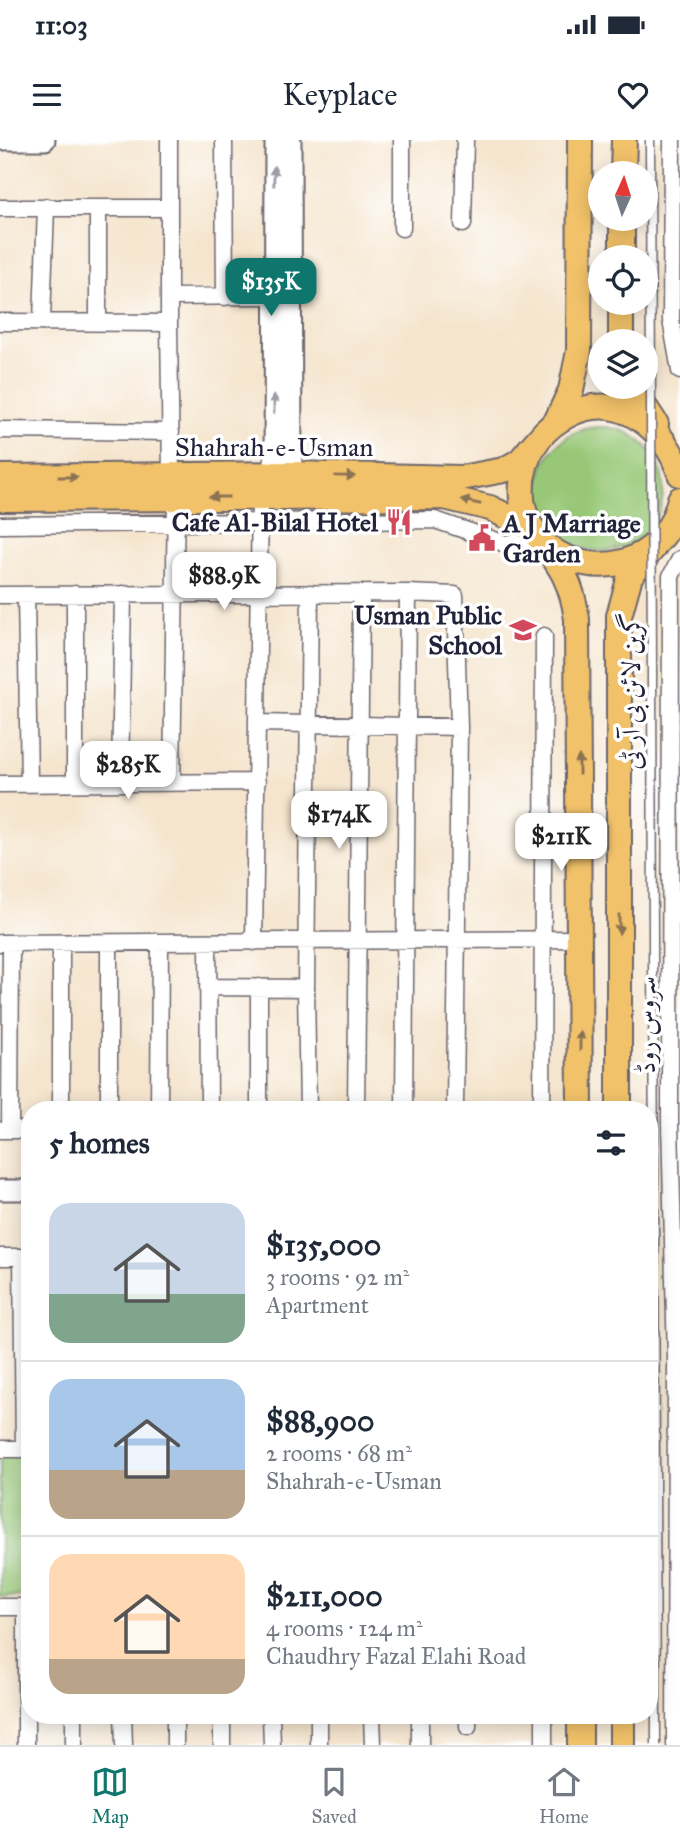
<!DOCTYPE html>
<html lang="en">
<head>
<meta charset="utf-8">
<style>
	:root { --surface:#fff; --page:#f6f6f7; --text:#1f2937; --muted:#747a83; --line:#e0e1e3; --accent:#0f766e }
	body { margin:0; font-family:"IM FELL Great Primer",Amiri,serif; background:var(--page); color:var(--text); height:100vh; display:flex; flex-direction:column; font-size:26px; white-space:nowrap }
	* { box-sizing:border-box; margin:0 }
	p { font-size:23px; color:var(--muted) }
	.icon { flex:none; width:38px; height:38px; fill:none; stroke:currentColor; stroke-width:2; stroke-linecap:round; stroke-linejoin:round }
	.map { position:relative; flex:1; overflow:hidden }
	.side { position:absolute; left:21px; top:961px; width:637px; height:623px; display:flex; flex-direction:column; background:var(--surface); border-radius:28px; box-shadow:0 4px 18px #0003 }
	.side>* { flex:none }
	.needle { width:46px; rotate:3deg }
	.fabs { position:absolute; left:588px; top:21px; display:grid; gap:14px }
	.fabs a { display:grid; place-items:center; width:70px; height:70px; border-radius:50%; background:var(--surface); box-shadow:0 4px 18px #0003; font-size:35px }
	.price { position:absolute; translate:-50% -60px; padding:0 16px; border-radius:14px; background:#fff; color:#222; font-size:23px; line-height:46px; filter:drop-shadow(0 2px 4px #0008) }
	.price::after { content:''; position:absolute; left:50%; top:42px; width:21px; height:16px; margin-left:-10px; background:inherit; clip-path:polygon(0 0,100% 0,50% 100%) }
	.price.current { background:var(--accent); color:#fff }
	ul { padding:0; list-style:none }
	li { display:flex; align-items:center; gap:21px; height:175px; padding:0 28px }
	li+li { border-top:2px solid var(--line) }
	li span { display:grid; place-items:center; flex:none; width:196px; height:140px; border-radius:21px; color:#555 }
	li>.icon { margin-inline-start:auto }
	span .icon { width:84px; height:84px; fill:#fffc; stroke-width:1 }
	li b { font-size:30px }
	h2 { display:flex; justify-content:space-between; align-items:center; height:84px; padding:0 28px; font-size:30px }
	.status { display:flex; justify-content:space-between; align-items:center; height:49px; padding:0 35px; background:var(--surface); direction:ltr }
	.status svg { height:19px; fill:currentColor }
	header { display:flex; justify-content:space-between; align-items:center; height:91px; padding:0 28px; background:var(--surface); font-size:32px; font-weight:600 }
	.tabs { display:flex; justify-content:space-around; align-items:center; height:98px; border-top:2px solid var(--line); background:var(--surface); font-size:19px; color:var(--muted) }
	.tabs a { display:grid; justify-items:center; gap:4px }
	.tabs .current { color:var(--accent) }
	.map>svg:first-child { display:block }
	.green { fill:#98c877; stroke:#5d7559; stroke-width:2 }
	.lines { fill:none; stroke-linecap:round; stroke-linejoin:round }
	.minor-casing { stroke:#6c666e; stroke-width:19 }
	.tertiary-casing { stroke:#6c666e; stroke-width:23 }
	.primary-casing { stroke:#6c666e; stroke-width:28 }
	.minor { stroke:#fff; stroke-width:16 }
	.tertiary { stroke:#fff; stroke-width:19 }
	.primary { stroke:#f2c26a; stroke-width:24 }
	.service-bridge-casing { stroke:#6c666e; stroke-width:11; stroke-linecap:butt }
	.service-bridge { stroke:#fff; stroke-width:8 }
	.oneway { fill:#9c9ca7 }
	.oneway2 { fill:#8a7252 }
	.labels { text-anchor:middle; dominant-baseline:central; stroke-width:7; stroke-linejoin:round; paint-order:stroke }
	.street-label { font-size:26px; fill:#22223b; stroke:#fff }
	.poi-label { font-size:26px; font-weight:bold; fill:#22223b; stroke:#fff; text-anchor:end }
</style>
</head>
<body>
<div class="status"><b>11:03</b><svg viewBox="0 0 49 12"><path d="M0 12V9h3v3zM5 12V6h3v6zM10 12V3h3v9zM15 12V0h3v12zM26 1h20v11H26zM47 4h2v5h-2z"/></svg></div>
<header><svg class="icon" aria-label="menu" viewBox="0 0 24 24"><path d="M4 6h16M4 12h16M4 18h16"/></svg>Keyplace<svg class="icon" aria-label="heart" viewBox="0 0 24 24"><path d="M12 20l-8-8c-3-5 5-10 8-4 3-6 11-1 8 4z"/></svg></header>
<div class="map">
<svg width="680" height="1605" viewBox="0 0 680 1605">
	<rect width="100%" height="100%" fill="#fff"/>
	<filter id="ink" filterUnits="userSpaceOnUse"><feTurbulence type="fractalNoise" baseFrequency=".0143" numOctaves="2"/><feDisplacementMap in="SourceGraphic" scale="14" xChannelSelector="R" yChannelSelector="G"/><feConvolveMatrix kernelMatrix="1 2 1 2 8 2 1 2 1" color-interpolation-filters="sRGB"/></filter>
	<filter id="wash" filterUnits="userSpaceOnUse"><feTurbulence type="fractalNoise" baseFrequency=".00686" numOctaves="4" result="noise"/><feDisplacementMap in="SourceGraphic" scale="28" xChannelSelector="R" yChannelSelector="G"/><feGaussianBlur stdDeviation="1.57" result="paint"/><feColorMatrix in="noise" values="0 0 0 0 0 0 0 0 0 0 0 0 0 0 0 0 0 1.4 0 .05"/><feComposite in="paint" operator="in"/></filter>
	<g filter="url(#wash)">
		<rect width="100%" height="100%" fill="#f5e5ce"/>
		<path class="green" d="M539 349a62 62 0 1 1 124 0a62 62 0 1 1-124 0Z
			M 0,1314 L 30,1314 L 30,1456 L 0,1457 Z"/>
	</g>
	<g filter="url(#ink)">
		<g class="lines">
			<defs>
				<path id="minor" d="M 224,0 L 225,157
					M 402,0 L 402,88
					M 672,0 L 671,180 L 680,231
					M 0,68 L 169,68
					M 463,84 L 465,0
					M 169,157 L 273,156
					M 42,180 L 46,67
					M 98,180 L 98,69
					M 0,182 L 169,183 L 169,0
					M 169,183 L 171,336
					M 0,290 L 171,292
					M 0,385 L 435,380 L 506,404 L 539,397
					M 0,455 L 408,453 L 455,455 L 459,587 L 455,970
					M 26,455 L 29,643
					M 258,583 L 459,587
					M 75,643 L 75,454
					M 120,643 L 123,454
					M 172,643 L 176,357
					M 0,644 L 257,642
					M 208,802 L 209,970
					M 254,802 L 260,357
					M 0,803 L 580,799
					M 208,847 L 306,848
					M 259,847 L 259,970
					M 61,970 L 61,803
					M 109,970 L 109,803
					M 159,970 L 160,802
					M 308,970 L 306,848 L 310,453
					M 356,970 L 361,453
					M 404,970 L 408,453
					M 542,970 L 544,496
					M 1,990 L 30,990
					M 10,990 L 11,803
					M 0,1117 L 30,1117
					M 22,1117 L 24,1309
					M 0,1309 L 30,1309
					M 0,1467 L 30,1467
					M 74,1575 L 74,1605
					M 123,1575 L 124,1605
					M 175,1575 L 175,1605
					M 222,1575 L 222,1605
					M 271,1575 L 272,1605
					M 319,1575 L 319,1605
					M 372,1575 L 373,1605
					M 420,1575 L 420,1605
					M 468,1587 L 468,1575
					M 26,1605 L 26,1467
					M 544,1605 L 544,1575
					M 675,1605 L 676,1219 L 670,984 L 671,436 L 680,419"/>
				<path id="tertiary" d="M 0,0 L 45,0
					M 291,0 L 292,345
					M 274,348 L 275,0
					M 0,1050 L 30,1050"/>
				<path id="primary" d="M 623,33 L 624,0
					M 622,117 L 622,79
					M 621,163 L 621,201
					M 632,247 L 656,284
					M 556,282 L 571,250 L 579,211 L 580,0
					M 680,334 C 666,288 619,250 570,274 C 544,287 528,307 523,335 C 506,435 656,463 680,359
					M 0,337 L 292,334 L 461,338 L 504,330 L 520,321 L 535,303
					M 0,359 L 444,357 L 490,368 L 533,389
					M 539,397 C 561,427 572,442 577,479 L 580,970
					M 619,970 L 619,476 L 630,436 L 654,407
					M 622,1575 L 622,1605
					M 580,1605 L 580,1575"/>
			</defs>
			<use href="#minor" class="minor-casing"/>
			<use href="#tertiary" class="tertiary-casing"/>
			<use href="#primary" class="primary-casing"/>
			<use href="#minor" class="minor"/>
			<use href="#tertiary" class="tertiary"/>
			<use href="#primary" class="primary"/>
			<defs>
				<path id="service-bridge" d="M 650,0 L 656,1605"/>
			</defs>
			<use href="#service-bridge" class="service-bridge-casing"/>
			<use href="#service-bridge" class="service-bridge"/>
		</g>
		<defs><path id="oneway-solid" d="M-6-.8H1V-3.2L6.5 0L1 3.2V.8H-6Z" transform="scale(1.75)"/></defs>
		<g class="oneway">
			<use href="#oneway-solid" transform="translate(274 36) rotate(-89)"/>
			<use href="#oneway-solid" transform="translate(274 264) rotate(-90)"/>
		</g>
		<g class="oneway2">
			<use href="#oneway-solid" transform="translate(345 336) rotate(1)"/>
			<use href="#oneway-solid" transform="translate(68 337)"/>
			<use href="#oneway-solid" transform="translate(219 357) rotate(-180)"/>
			<use href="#oneway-solid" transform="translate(471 362) rotate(-167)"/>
			<use href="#oneway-solid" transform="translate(579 625) rotate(-90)"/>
			<use href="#oneway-solid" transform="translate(619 784) rotate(90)"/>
			<use href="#oneway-solid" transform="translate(580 901) rotate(-90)"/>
		</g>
	</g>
	<defs>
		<symbol id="restaurant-bare" viewBox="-9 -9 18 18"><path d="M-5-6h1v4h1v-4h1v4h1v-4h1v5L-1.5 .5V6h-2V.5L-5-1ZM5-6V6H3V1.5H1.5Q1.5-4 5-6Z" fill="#d1495b" stroke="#fff" stroke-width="2.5" paint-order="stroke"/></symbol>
		<symbol id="civic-bare" viewBox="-9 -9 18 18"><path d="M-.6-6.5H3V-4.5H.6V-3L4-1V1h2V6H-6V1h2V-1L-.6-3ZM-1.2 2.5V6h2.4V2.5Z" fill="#d1495b" stroke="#fff" stroke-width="2.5" paint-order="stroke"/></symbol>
		<symbol id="school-bare" viewBox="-9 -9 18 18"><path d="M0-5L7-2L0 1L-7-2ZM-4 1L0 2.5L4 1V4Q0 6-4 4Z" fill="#d1495b" stroke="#fff" stroke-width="2.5" paint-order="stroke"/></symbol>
	</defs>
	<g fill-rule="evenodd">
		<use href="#restaurant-bare" x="380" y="363" width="38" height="38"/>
		<use href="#civic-bare" x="463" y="379" width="38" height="38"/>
		<use href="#school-bare" x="504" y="471" width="38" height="38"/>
	</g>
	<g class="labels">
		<g class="street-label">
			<text x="274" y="307">Shahrah-e-Usman</text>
			<text transform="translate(631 551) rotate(-90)">گرین لائن بی آر ٹی</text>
			<text transform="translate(646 885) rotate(-90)">سروس روڈ</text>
		</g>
		<g class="poi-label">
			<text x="378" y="382">Cafe Al-Bilal Hotel</text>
			<text x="503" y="383" text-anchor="start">A J Marriage<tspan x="503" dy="30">Garden</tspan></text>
			<text x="502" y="475">Usman Public<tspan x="502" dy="30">School</tspan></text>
		</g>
	</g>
</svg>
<div class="fabs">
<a><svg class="needle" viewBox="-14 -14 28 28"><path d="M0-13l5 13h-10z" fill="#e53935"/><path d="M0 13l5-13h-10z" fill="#747a83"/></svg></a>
<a><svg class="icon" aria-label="locate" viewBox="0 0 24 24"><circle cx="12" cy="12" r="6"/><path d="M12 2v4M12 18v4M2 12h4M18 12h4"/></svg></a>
<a><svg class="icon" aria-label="layers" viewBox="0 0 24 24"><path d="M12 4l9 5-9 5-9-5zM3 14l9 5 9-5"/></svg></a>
</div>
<b class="price current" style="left:271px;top:178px">$135K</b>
<b class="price" style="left:224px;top:472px">$88.9K</b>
<b class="price" style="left:128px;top:661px">$285K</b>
<b class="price" style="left:339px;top:711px">$174K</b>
<b class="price" style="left:561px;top:733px">$211K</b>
<section class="side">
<h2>5 homes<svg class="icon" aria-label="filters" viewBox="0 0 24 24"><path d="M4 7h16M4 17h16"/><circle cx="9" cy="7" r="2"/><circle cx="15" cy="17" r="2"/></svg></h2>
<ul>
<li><span style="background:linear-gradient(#c9d6e8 65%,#7fa58c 0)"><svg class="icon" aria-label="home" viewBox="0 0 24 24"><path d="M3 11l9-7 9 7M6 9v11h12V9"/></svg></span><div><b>$135,000</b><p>3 rooms · 92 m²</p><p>Apartment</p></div></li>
<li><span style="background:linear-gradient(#a9c7e8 65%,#b9a48a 0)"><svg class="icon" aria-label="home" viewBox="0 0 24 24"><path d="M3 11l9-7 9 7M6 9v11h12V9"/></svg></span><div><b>$88,900</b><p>2 rooms · 68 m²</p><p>Shahrah-e-Usman</p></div></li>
<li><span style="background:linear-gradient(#ffd9b3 75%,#b9a48a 0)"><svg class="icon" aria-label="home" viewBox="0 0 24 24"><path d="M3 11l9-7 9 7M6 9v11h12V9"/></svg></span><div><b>$211,000</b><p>4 rooms · 124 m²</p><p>Chaudhry Fazal Elahi Road</p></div></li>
</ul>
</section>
</div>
<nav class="tabs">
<a class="current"><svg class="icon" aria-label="map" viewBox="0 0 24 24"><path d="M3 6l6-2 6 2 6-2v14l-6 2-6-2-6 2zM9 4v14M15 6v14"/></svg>Map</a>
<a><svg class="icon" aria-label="saved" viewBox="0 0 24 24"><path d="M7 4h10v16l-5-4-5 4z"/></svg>Saved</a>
<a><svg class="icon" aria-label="home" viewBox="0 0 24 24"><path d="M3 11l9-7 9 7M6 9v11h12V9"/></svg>Home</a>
</nav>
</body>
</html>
